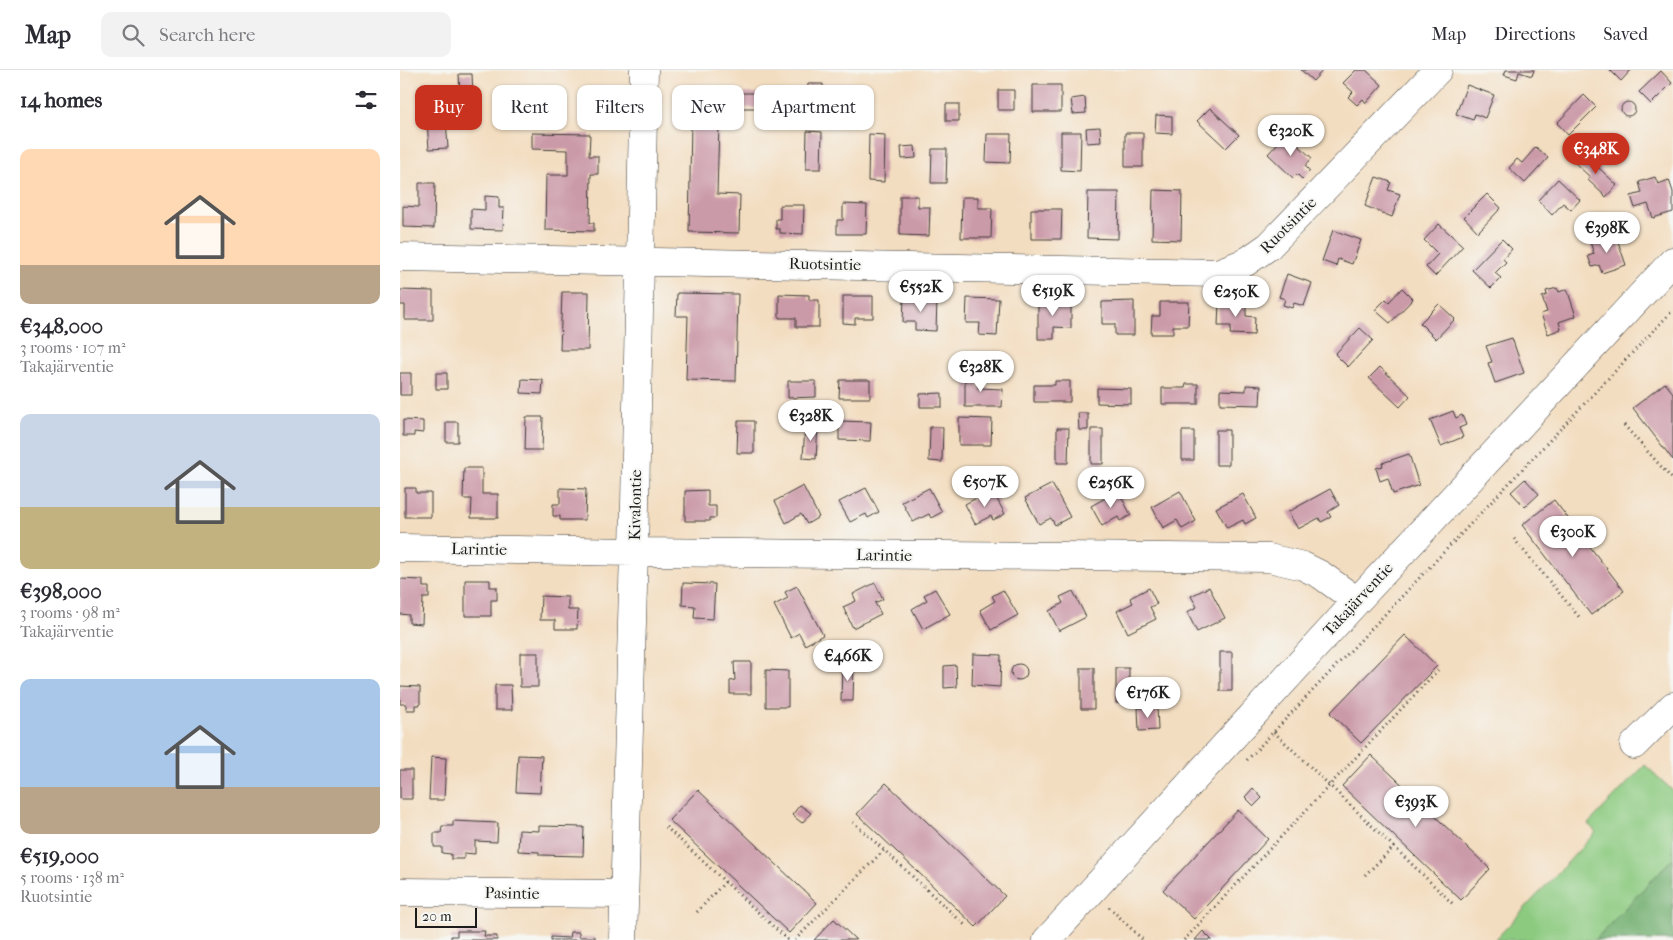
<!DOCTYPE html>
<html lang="en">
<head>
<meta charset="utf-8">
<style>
	:root { --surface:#fff; --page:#f2f2f3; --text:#2b2b33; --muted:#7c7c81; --line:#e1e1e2; --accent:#c8321e }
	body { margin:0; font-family:"IM FELL French Canon",serif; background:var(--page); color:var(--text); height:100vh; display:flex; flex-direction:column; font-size:19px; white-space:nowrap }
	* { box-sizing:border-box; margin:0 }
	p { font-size:16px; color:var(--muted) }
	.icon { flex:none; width:28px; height:28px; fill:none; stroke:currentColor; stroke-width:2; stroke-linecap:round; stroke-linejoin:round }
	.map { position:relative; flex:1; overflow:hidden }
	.drawer { display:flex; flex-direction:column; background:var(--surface); width:400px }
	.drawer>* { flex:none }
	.guide { position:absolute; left:15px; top:15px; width:475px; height:45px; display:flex; gap:10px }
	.scale { position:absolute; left:15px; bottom:12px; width:62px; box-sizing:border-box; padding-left:5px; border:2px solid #1c1c1c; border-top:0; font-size:14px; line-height:18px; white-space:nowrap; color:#1c1c1c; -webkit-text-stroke:4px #f6f6f2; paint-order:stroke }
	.price { position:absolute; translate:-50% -42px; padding:0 11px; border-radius:18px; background:#fff; color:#222; font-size:16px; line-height:32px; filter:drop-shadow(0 1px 2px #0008) }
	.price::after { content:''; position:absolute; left:50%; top:30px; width:15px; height:11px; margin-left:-8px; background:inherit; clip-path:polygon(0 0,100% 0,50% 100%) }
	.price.selected { background:var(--accent); color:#fff }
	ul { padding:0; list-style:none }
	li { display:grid; align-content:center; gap:10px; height:265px; padding:0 20px }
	li span { display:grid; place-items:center; height:155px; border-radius:10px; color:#555 }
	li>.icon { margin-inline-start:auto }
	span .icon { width:90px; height:90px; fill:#fffc; stroke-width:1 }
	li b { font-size:21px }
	h2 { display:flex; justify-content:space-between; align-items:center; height:60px; padding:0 20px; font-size:21px }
	.pill { padding:0 18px; border-radius:10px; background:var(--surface); box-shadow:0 1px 4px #0004; font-size:18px; line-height:45px }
	.pill.selected { background:var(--accent); color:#fff }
	header { display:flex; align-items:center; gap:30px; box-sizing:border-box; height:70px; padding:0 25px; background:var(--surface); border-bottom:1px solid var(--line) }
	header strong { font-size:24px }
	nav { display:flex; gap:28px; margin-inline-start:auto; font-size:18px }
	.search { width:350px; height:45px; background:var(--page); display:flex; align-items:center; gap:12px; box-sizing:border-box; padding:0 18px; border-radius:10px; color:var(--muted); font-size:19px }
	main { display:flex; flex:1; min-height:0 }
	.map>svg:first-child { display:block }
	.green { fill:#8cca80; stroke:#54734e }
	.forest { fill:#71ae6e; stroke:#466545 }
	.building { fill:#cb9aa9 }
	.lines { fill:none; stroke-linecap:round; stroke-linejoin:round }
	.minor-casing { stroke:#3c3935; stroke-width:29 }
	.path { stroke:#3c3935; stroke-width:3; stroke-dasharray:1 4; stroke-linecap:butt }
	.minor { stroke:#fff; stroke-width:28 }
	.labels { text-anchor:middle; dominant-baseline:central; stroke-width:4; stroke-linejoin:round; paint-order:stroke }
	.street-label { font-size:16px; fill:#1c1c1c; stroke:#f6f6f2 }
</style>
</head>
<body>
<header>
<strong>Map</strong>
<div class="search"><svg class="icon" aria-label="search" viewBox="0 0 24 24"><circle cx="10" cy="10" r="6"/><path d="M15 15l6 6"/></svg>Search here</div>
<nav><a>Map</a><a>Directions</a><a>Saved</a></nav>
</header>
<main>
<section class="drawer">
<h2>14 homes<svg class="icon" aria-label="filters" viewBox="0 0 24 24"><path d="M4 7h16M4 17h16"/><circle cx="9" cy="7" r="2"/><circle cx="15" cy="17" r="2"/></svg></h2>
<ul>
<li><span style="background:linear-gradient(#ffd9b3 75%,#b9a48a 0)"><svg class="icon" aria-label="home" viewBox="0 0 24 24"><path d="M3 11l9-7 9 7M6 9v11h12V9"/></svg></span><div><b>€348,000</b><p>3 rooms · 107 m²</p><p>Takajärventie</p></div></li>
<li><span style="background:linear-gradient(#c9d6e8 60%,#c2b280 0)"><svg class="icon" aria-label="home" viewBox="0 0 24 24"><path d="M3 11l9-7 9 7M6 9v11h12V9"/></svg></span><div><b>€398,000</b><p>3 rooms · 98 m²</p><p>Takajärventie</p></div></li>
<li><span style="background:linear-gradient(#a9c7e8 70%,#b9a48a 0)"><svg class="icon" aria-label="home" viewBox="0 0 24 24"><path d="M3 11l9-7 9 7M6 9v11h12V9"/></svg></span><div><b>€519,000</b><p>5 rooms · 138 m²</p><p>Ruotsintie</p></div></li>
</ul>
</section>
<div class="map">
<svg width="1273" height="870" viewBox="0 0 1273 870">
	<rect width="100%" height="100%" fill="#f6f6f2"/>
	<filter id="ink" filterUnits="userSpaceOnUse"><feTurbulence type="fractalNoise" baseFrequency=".02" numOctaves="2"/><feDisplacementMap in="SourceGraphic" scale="10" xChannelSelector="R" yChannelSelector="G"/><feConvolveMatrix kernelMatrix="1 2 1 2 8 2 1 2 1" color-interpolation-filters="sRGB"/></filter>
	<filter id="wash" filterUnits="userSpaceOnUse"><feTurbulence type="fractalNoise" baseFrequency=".0096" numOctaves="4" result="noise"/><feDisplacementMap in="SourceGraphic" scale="20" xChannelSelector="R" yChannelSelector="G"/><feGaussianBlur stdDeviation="1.12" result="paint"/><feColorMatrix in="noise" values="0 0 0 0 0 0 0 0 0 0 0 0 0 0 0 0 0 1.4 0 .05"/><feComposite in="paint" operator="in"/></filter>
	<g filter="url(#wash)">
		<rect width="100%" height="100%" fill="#f3ddc0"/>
		<path class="green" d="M 1245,695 L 1273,721 L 1273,788 L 1195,870 L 1095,870 L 1196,762 L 1188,754 Z"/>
		<path class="forest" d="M 1273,788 L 1273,870 L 1195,870 Z"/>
		<g id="blocks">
			<path class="building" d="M 901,0 L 923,0 L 913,11 Z
				M 956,0 L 966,0 L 982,15 L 966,33 L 963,29 L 957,35 L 948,27 L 953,22 L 943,13 Z
				M 1106,0 L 1134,0 L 1132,6 L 1119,2 L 1117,9 L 1104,5 Z
				M 1210,0 L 1231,0 L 1221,11 Z
				M 1261,1 L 1272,13 L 1251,34 L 1239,22 Z
				M 59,4 L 72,4 L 73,25 L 60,26 Z
				M 408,14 L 423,14 L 422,38 L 407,38 Z
				M 633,15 L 661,15 L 661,42 L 633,42 Z
				M 1067,15 L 1094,25 L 1085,48 L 1075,44 L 1073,50 L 1056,44 Z
				M 598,20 L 614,20 L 614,40 L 598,40 Z
				M 324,23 L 359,23 L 359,38 L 324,38 Z
				M 1184,25 L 1196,37 L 1168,65 L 1157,53 Z
				M 685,27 L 686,43 L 673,44 L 671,29 Z
				M1221 39a7 7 0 1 1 14 0a7 7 0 1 1-14 0Z
				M 546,34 L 559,34 L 559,51 L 546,51 Z
				M 810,38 L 839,65 L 826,78 L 797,51 Z
				M 756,45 L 772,46 L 772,64 L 755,63 Z
				M 46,50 L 48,78 L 29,79 L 27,51 Z
				M 291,53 L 319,54 L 317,124 L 340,125 L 339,163 L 289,162 Z
				M 700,57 L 701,72 L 687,73 L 686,58 Z
				M 407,61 L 422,62 L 421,99 L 406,99 Z
				M 661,62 L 681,62 L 680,101 L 661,100 Z
				M 132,63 L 190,64 L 189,86 L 198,86 L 198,104 L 191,104 L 190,153 L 194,153 L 194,161 L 145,160 L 146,105 L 168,105 L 168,80 L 132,79 Z
				M 725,63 L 743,63 L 743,97 L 725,97 Z
				M 469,64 L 485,65 L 484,112 L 468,111 Z
				M 587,64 L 611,64 L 610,93 L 586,92 Z
				M 886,64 L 912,88 L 905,96 L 910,101 L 902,109 L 897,104 L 893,108 L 868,84 Z
				M 515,76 L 516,88 L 502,89 L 501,77 Z
				M 1136,77 L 1148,88 L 1125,113 L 1109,98 L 1117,89 L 1122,93 Z
				M 532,79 L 547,79 L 546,113 L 531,113 Z
				M 1183,83 L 1217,115 L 1206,127 L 1188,110 L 1190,107 L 1174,92 Z
				M 976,107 L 991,112 L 988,120 L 1000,124 L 992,147 L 965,136 Z
				M 1255,107 L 1258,114 L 1269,110 L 1273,122 L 1273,142 L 1253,148 L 1248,134 L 1235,138 L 1231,126 L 1242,123 L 1239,112 Z
				M 1158,109 L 1180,130 L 1171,140 L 1163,133 L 1152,145 L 1138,130 Z
				M 19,113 L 35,113 L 34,158 L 3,157 L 3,136 L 19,137 Z
				M 753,120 L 782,121 L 781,170 L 752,169 Z
				M 688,122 L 719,122 L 718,169 L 687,168 Z
				M 1087,124 L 1101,138 L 1078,162 L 1064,147 Z
				M 85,126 L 99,127 L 99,138 L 104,138 L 103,160 L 71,159 L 71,139 L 85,140 Z
				M 500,126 L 518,126 L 518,137 L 530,137 L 529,166 L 500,165 Z
				M 562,127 L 578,127 L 578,138 L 592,138 L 591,168 L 561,168 Z
				M 443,134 L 467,135 L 466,164 L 437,164 L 437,150 L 443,150 Z
				M 380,135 L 404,135 L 403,164 L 380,163 L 380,159 L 376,159 L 376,149 L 380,149 Z
				M 631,139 L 662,139 L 661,169 L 631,169 Z
				M 1039,154 L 1063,176 L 1035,206 L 1026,197 L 1038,184 L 1024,170 Z
				M 933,160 L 961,170 L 952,194 L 938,189 L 936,196 L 922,191 Z
				M 1215,163 L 1226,195 L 1202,203 L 1199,195 L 1192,197 L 1188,186 L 1194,184 L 1190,172 Z
				M 1102,169 L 1112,179 L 1103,189 L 1106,192 L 1095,203 L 1101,208 L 1091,218 L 1072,200 Z
				M 887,204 L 912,213 L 904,236 L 894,233 L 892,238 L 883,235 L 885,229 L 879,227 Z
				M 1002,218 L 1013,229 L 990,253 L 975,240 L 986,229 L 989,232 Z
				M 1157,218 L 1159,222 L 1167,219 L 1176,246 L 1159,252 L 1161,259 L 1148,264 L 1141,244 L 1147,242 L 1142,227 L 1147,225 L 1146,221 Z
				M 0,220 L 33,221 L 33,250 L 5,250 L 5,235 L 0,235 Z
				M 162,222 L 189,222 L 188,280 L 160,280 Z
				M 277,223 L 338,224 L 336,311 L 286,310 L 288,246 L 276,246 Z
				M 379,224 L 409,225 L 409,230 L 419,230 L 419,257 L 396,257 L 396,248 L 379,248 Z
				M 443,226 L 473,226 L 473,248 L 455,248 L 455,254 L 443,253 Z
				M 504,227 L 537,228 L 536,261 L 515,260 L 515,252 L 503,252 Z
				M 567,228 L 599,229 L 597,266 L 579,265 L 580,253 L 566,253 Z
				M 638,230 L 671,230 L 671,258 L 654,257 L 654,269 L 638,269 Z
				M 734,231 L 734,265 L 715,265 L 715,254 L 702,254 L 702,232 Z
				M 760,232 L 789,232 L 788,256 L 773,256 L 773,264 L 751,264 L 752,246 L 760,246 Z
				M 819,232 L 846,232 L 846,246 L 855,247 L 854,265 L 830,264 L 831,256 L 818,256 Z
				M 1039,234 L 1055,249 L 1036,269 L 1020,253 Z
				M 960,258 L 973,270 L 948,297 L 935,284 Z
				M 1112,268 L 1124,303 L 1095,313 L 1088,293 L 1092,292 L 1086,276 Z
				M 980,297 L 1010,326 L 1000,337 L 969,308 Z
				M 565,301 L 578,301 L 578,318 L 603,319 L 602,337 L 565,337 Z
				M 0,303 L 11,303 L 11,325 L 0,325 Z
				M 36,303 L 47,303 L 47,319 L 36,319 Z
				M 122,309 L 143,310 L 142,324 L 121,323 Z
				M 440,310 L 470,310 L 470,328 L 439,328 Z
				M 388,311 L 416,311 L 416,327 L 388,328 Z
				M 655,311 L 670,311 L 670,332 L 634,332 L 634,315 L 655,315 Z
				M 1265,313 L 1273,323 L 1273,390 L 1233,338 Z
				M 786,314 L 798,314 L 798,334 L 762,334 L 762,318 L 785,318 Z
				M 846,315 L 861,316 L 860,335 L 820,334 L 820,320 L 846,321 Z
				M 697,318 L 731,319 L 731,334 L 697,333 Z
				M 542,323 L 542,337 L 520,337 L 520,324 Z
				M 1053,341 L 1056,348 L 1062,345 L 1066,355 L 1059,358 L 1063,367 L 1041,376 L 1030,350 Z
				M 678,343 L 688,343 L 688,360 L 679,360 Z
				M 126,347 L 143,347 L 142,380 L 125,380 Z
				M 559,348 L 592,349 L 591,375 L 559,375 Z
				M 3,350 L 23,351 L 23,363 L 14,362 L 14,366 L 3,366 Z
				M 338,351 L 354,351 L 354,383 L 337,383 Z
				M 439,351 L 471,352 L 470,371 L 439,370 Z
				M 46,352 L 58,352 L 58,372 L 46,372 Z
				M 405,355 L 418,355 L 416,389 L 403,388 Z
				M 530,357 L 543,357 L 542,392 L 529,391 Z
				M 657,358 L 669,358 L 668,393 L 657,393 Z
				M 691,359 L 703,359 L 703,394 L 691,394 Z
				M 816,360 L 829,360 L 829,395 L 816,395 Z
				M 782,361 L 794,361 L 794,390 L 782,390 Z
				M 1009,384 L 1019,415 L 993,424 L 988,408 L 980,411 L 976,398 L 983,396 L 982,393 Z
				M 64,398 L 82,398 L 82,424 L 98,424 L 98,448 L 71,448 L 72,429 L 63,429 Z
				M 1125,409 L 1139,424 L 1125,437 L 1111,422 Z
				M 652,414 L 670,447 L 655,455 L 651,448 L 639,454 L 625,428 Z
				M 403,416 L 419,447 L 407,454 L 401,444 L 386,453 L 375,431 Z
				M 5,418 L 16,418 L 16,423 L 31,423 L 31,447 L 5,447 Z
				M 160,418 L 186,419 L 185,450 L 160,450 L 160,446 L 153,446 L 153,434 L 160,434 Z
				M 466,418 L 479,442 L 468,448 L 466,444 L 450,452 L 439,432 Z
				M 529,418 L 542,442 L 531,448 L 529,444 L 513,452 L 502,432 Z
				M 930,419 L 939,435 L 928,442 L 931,447 L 921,452 L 919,448 L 898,459 L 888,442 Z
				M 308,420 L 308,436 L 316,436 L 316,448 L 310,448 L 310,451 L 285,451 L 285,421 Z
				M 592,420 L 605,444 L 593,450 L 591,446 L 575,454 L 565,434 Z
				M 718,421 L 731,445 L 720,451 L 718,447 L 702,456 L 691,436 Z
				M 780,421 L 796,451 L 782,459 L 777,450 L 763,458 L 752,437 Z
				M 843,424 L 856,448 L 845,454 L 843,450 L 827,458 L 816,438 Z
				M 1154,430 L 1224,521 L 1191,545 L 1122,455 Z
				M 0,509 L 23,510 L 23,517 L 29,517 L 29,528 L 23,528 L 22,554 L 9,553 L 9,545 L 0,544 Z
				M 65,510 L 90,510 L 90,517 L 97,517 L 97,530 L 91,530 L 91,546 L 65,546 Z
				M 283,513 L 315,514 L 313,549 L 294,548 L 295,536 L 282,535 Z
				M 475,513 L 483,529 L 475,533 L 481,544 L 453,558 L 443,537 L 456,531 L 453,524 Z
				M 397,516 L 423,565 L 405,575 L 399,563 L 391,568 L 374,535 L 388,528 L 385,522 Z
				M 809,517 L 825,548 L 797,562 L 787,542 L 797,537 L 791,526 Z
				M 749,518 L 757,534 L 750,537 L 756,549 L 728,563 L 717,541 L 733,533 L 730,528 Z
				M 535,519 L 550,544 L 523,559 L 512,539 L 527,530 L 524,525 Z
				M 603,520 L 618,545 L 591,560 L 580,540 L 595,531 L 592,526 Z
				M 673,521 L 686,547 L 659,561 L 649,541 L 663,533 L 660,527 Z
				M 141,526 L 168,527 L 168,540 L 178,540 L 177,559 L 155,559 L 155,550 L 140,550 Z
				M 1005,565 L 1037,596 L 961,673 L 930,643 Z
				M 820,582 L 832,582 L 832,621 L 820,621 Z
				M 120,583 L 138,583 L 138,617 L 120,617 Z
				M 573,584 L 601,585 L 600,617 L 572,615 Z
				M 334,592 L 351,592 L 351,624 L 330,624 L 330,611 L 335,610 Z
				M 442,593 L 454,593 L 453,631 L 441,631 Z
				M611 602a8 8 0 1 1 16 0a8 8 0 1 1-16 0Z
				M 556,595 L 557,617 L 544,618 L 544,596 Z
				M 681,598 L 694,598 L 694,639 L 681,639 Z
				M 716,598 L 729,598 L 729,633 L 716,633 Z
				M 366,600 L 388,601 L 388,637 L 366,637 Z
				M 95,615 L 111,615 L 112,640 L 95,640 Z
				M 0,616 L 20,617 L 20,635 L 15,635 L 15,640 L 6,640 L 6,634 L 0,634 Z
				M 757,637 L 758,660 L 739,661 L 738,638 Z
				M 118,685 L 142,686 L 140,723 L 116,722 Z
				M 971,685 L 1090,799 L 1061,830 L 942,716 Z
				M 31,687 L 46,688 L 44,730 L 29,730 Z
				M 0,700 L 12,700 L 12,729 L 0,729 Z
				M 486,713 L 605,826 L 576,857 L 457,744 Z
				M 853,718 L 862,728 L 854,736 L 845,727 Z
				M 298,720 L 417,833 L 389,863 L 269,750 Z
				M 400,735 L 411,743 L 402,753 L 392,745 Z
				M 838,740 L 868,769 L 794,849 L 763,820 Z
				M 53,751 L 98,753 L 97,772 L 75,771 L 75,784 L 64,783 L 64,789 L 51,789 L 51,784 L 42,783 L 42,777 L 34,777 L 34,763 L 41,763 L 42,756 L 53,756 Z
				M 139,756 L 184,757 L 183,786 L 139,785 L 139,782 L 118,781 L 119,760 L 139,761 Z
				M 434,849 L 456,870 L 414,870 Z
				M 57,861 L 85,861 L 84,866 L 97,866 L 97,870 L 51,870 L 51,866 L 57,866 Z
				M 803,861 L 812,870 L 795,870 Z
				M 170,862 L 179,862 L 179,867 L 195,867 L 195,870 L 151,870 L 151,867 L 169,868 Z"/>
		</g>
	</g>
	<g filter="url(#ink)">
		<use href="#blocks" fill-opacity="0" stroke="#3c3935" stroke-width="1"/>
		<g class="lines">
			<defs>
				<path id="minor" d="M 0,187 L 817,203 L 846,192 L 869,176 L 1038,0
					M 0,478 L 234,482 L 869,488 L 903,496 L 921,505 L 957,531
					M 1234,675 L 1273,636
					M 0,822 L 224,824
					M 223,870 L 234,482 L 244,0
					M 647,870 L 957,531 L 1273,191"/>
			</defs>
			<use href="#minor" class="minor-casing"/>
			<path class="path" d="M 1224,355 L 1273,410
				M 1114,469 L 1180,548
				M 874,662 L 994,777
				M 847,690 L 1273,240
				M 453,752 L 484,780
				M 266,757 L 388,870
				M 965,805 L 994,777 L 1053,834
				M 709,837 L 743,870
				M 297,842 L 325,812
				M 395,870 L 484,780 L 566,856
				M 784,870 L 1038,600"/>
			<use href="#minor" class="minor"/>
		</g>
	</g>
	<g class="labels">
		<g class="street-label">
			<text transform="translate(888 155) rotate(-45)">Ruotsintie</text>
			<text transform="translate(425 194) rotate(1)">Ruotsintie</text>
			<text transform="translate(235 435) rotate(-89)">Kivalontie</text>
			<text transform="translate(79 479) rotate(1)">Larintie</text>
			<text transform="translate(484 485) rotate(1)">Larintie</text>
			<text transform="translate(958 529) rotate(-47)">Takajärventie</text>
			<text transform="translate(112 823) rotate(1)">Pasintie</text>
		</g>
	</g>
</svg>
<div class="scale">20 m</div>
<b class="price" style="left:891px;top:87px">€320K</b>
<b class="price selected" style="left:1196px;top:105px">€348K</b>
<b class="price" style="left:1207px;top:184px">€398K</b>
<b class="price" style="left:521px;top:243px">€552K</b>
<b class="price" style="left:653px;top:247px">€519K</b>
<b class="price" style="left:836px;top:248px">€250K</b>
<b class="price" style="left:581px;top:323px">€328K</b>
<b class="price" style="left:411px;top:372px">€328K</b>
<b class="price" style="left:585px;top:438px">€507K</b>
<b class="price" style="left:711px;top:439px">€256K</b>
<b class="price" style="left:1173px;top:488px">€300K</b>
<b class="price" style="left:448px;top:612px">€466K</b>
<b class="price" style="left:748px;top:649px">€176K</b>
<b class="price" style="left:1016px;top:758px">€393K</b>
<div class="guide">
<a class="pill selected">Buy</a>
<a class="pill">Rent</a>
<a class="pill">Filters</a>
<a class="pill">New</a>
<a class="pill">Apartment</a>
</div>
</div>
</main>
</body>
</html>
